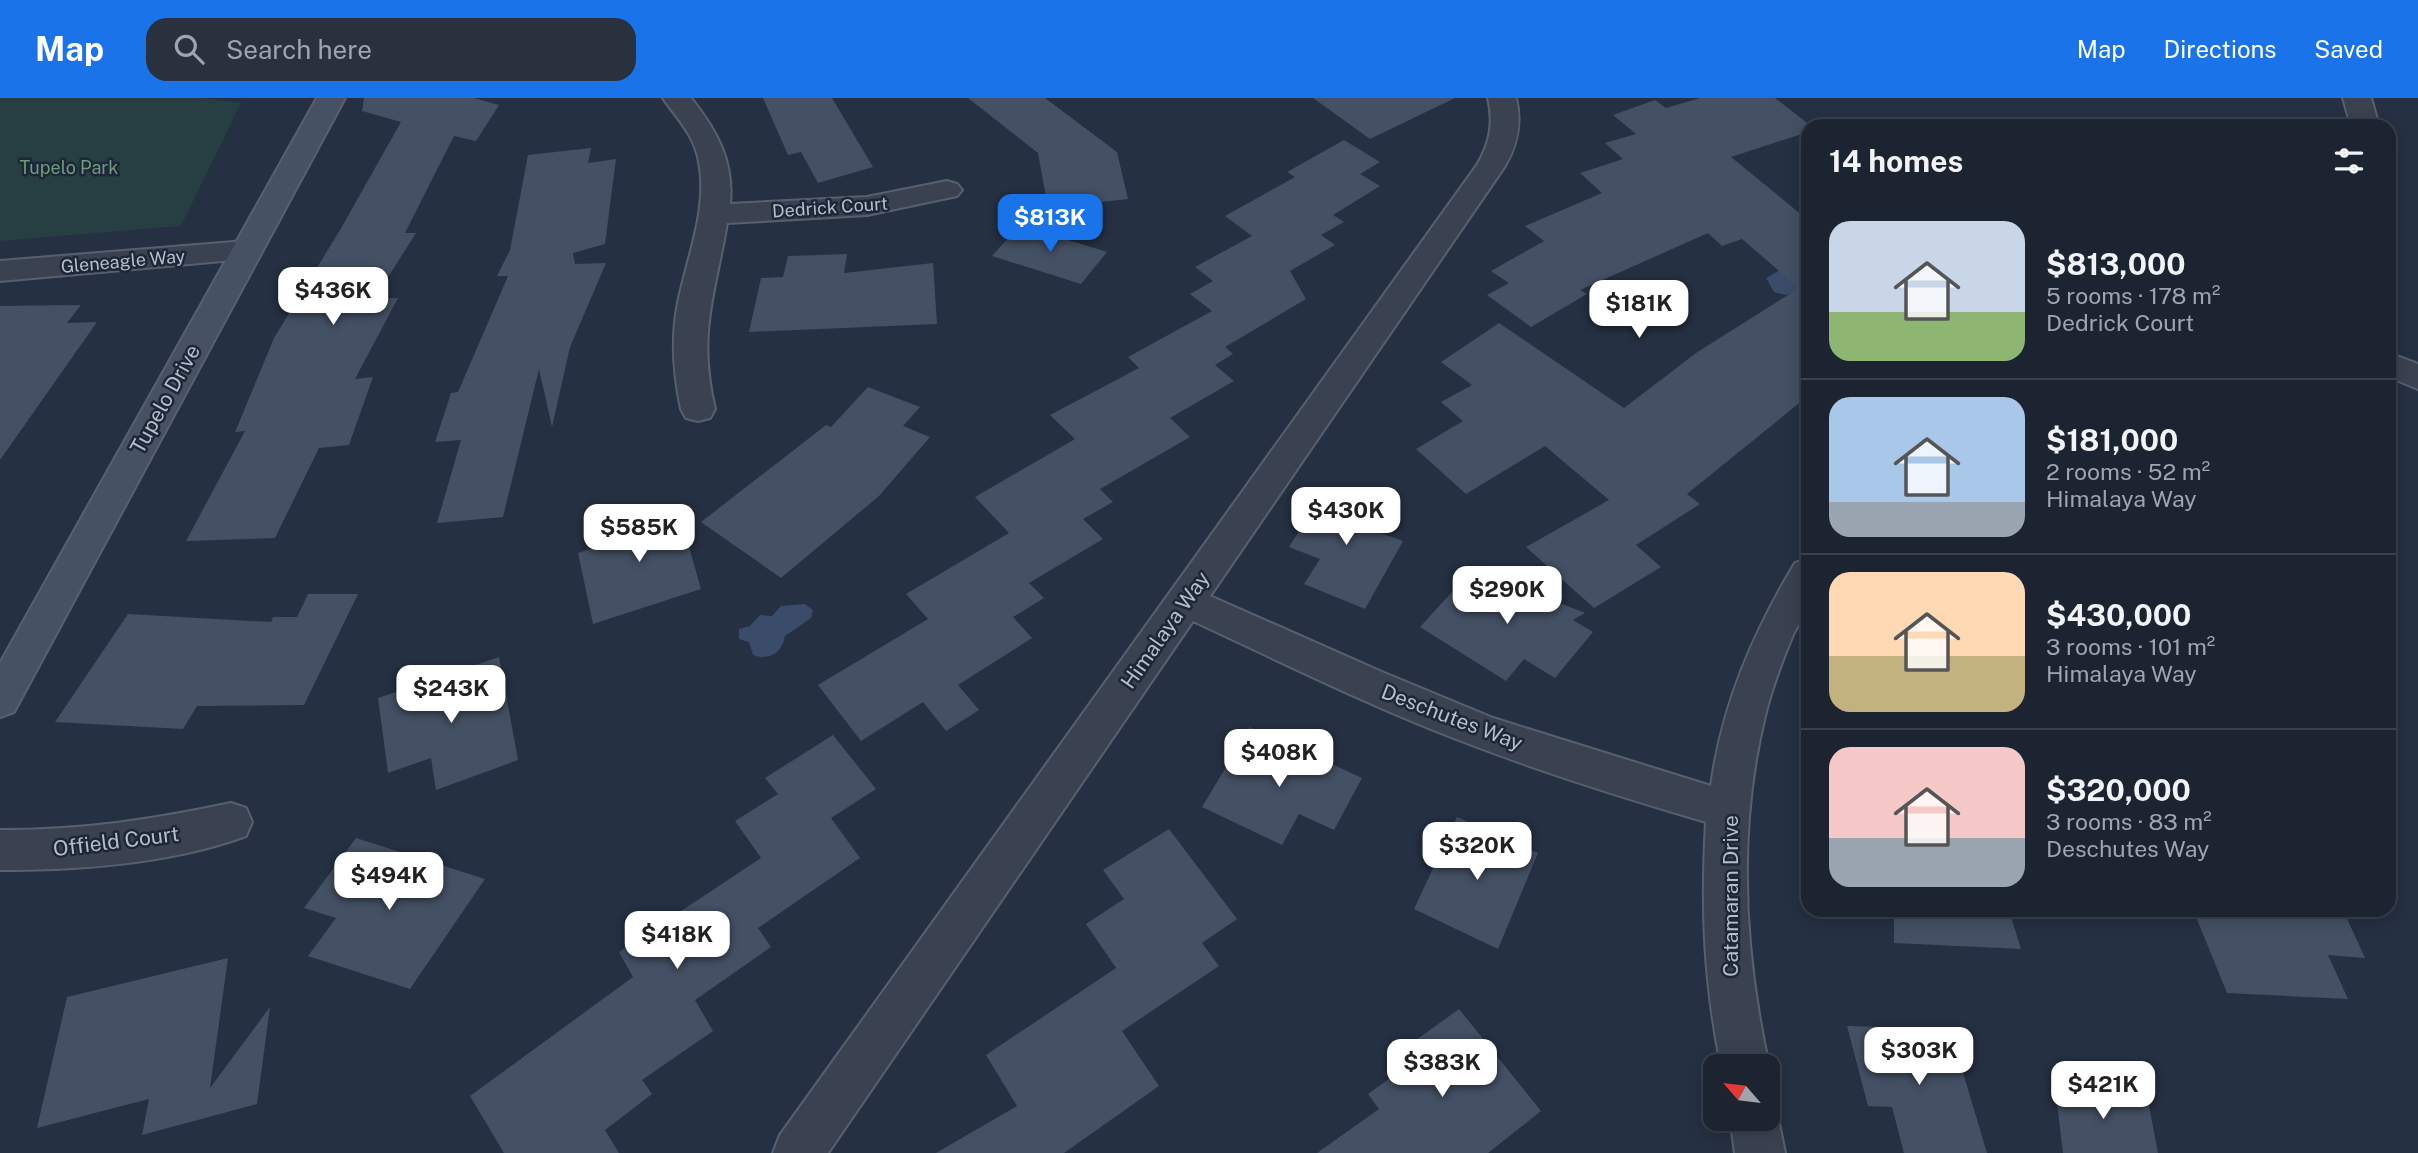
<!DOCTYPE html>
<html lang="en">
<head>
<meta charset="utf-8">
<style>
	:root { --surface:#1c2432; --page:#29303e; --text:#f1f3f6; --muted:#a0a4ac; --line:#3a414d; --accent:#1a73e8 }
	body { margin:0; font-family:"Public Sans",sans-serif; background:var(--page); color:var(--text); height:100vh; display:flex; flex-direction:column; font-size:26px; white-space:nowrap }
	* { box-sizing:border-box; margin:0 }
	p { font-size:23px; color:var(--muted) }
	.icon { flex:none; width:38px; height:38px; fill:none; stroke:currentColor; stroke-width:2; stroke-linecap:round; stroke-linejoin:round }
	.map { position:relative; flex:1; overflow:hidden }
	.details { position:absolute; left:1801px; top:21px; width:595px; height:798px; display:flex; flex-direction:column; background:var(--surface); border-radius:21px; box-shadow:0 4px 18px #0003,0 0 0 2px var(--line) }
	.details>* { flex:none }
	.needle { width:46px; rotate:298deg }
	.controls { position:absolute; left:1703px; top:956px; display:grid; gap:14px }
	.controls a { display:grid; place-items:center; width:77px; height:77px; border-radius:14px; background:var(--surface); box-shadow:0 4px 18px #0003,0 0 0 2px var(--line); font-size:35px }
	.price { position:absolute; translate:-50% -60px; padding:0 16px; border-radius:14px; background:#fff; color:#222; font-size:23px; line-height:46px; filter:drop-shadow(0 2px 4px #0008) }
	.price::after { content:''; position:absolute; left:50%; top:42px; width:21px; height:16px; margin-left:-10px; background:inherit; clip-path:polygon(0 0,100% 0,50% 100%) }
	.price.on { background:var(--accent); color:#fff }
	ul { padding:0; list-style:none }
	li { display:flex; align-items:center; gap:21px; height:175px; padding:0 28px }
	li+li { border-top:2px solid var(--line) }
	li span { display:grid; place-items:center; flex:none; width:196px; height:140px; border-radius:21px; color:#555 }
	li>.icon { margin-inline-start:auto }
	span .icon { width:84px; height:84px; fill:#fffc; stroke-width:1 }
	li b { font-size:30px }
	h2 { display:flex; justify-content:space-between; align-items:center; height:84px; padding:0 28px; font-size:30px }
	header { display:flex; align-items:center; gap:42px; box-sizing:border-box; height:98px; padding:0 35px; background:var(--accent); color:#fff }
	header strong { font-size:33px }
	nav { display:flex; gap:38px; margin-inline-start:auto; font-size:24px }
	.search { width:490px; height:63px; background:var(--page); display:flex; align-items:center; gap:18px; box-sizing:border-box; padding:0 24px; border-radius:21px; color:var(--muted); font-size:26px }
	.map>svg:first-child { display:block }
	.green { fill:#273e43 }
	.water { fill:#3b4c6b }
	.building { fill:#445064 }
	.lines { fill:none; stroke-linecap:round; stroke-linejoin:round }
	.street-casing { stroke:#57606e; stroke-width:4 }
	.secondary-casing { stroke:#57606e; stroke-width:4 }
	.street { fill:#3a4251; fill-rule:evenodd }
	.secondary { fill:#475164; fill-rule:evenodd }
	.labels { text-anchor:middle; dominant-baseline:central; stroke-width:5; stroke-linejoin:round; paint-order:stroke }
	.far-park-label { font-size:18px; fill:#6d9d7a; stroke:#1e2737 }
	.far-street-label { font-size:18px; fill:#b6becb; stroke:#1e2737 }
	.street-label { font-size:21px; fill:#b6becb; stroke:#1e2737 }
</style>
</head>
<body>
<header>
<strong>Map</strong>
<div class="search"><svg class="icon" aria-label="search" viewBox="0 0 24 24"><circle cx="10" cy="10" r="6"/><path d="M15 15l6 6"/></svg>Search here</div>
<nav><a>Map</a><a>Directions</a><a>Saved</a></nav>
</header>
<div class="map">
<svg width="2418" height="1055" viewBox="0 0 2418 1055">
	<rect width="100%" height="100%" fill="#253042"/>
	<path class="green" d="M 0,0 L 203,0 L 241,5 L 181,128 L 0,143 Z"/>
	<path class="water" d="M 1780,172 L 1799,189 L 1799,193 L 1785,197 L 1774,194 L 1766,180 Z
		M 805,506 L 813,512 L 811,520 L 785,538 C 782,555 769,563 753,557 L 749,544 L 739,541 L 739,531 L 750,528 L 760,517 L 772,518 L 781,508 Z"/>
	<path class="building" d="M 364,0 L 474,0 L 499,7 L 476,43 L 454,38 L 405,135 L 416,135 L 374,201 L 398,200 L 355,281 L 373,279 L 349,347 L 319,350 L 275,440 L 186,443 L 245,333 L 235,334 L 274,240 L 340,132 L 401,24 L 362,13 Z
		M 763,0 L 832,0 L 873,69 L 818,85 L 801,54 L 788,57 Z
		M 968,0 L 1045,0 L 1117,54 L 1128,101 L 1048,110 L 1038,55 Z
		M 1313,0 L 1455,0 L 1370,41 Z
		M 1700,0 L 1775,0 L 1811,28 L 1808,28 L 1808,34 L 1731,59 L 1808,122 L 1808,298 L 1687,396 L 1700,406 L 1636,447 L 1661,469 L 1594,510 L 1526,449 L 1609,402 L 1545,348 L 1466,396 L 1416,351 L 1463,323 L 1441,304 L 1472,287 L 1441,264 L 1499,225 L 1624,310 L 1696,255 L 1799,190 L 1742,141 L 1722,148 L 1708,135 L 1580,192 L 1587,196 L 1531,229 L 1487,197 L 1509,185 L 1491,173 L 1544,143 L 1525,128 L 1602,95 L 1580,75 L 1623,61 L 1605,45 L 1636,36 L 1613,17 L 1655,2 L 1666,10 Z
		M 1344,42 L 1380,64 L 1360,76 L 1380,88 L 1333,117 L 1344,124 L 1321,137 L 1335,147 L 1290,173 L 1306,201 L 1225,249 L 1233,256 L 1215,267 L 1234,283 L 1170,320 L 1190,339 L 1100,391 L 1113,404 L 1083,421 L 1103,441 L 1029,485 L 1044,500 L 1013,519 L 1032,540 L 958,587 L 979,612 L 946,633 L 923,604 L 861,643 L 818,587 L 928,521 L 906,496 L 1009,435 L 975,399 L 1075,341 L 1050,317 L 1139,270 L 1128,259 L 1212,213 L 1190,196 L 1213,183 L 1195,169 L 1252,138 L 1225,118 L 1295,79 L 1287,74 Z
		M 591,50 L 588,65 L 616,61 L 605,146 L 573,155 L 575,166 L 606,165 L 570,249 L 552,329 L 539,271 L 503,419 L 437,425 L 461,342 L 435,344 L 451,295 L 458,294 L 508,178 L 497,178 L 510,152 L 528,57 Z
		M 1020,127 L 1107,154 L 1081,186 L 992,158 Z
		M 847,156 L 844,175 L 933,165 L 937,226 L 749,234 L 761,180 L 783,179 L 788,158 Z
		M 81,207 L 67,225 L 97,224 L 0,362 L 0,208 Z
		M 868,289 L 920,309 L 903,328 L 930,339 L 879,398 L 781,480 L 701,424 L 826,327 L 831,329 Z
		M 1327,389 L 1386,411 L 1373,432 L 1403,443 L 1365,511 L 1304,486 L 1320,461 L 1289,449 Z
		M 660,406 L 677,406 L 701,491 L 593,526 L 578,455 L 615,443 L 610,421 Z
		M 1473,471 L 1585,515 L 1573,522 L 1593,534 L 1555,580 L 1524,561 L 1506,583 L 1420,529 Z
		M 308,496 L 358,496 L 304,607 L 197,608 L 183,631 L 55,624 L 128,516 L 271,524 L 273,519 L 297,519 Z
		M 499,559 L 518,662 L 436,692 L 431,660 L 388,675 L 378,600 Z
		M 1250,629 L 1287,646 L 1283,653 L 1298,663 L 1306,654 L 1362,680 L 1334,732 L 1299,716 L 1282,747 L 1202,709 Z
		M 833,637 L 876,691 L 831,720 L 860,760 L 758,830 L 771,849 L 695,902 L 713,933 L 642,982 L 652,996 L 605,1032 L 619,1055 L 504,1055 L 470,998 L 633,879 L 619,854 L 761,760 L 735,723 L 778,696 L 765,680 Z
		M 1457,719 L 1538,755 L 1498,851 L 1414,811 Z
		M 1169,731 L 1237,821 L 1202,845 L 1219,868 L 1122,933 L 1159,988 L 1064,1055 L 936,1055 L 1017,1008 L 986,957 L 1116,870 L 1086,826 L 1124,801 L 1103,772 Z
		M 356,740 L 485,781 L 410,891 L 308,858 L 336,820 L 304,810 Z
		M 1894,812 L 2009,812 L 2021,851 L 1894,845 Z
		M 2227,812 L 2343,812 L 2365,860 L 2328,857 L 2348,901 L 2227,895 L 2194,814 L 2228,816 Z
		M 228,860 L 210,990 L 270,909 L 257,1006 L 142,1037 L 149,1001 L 37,1030 L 67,899 Z
		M 1459,911 L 1541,1013 L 1488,1055 L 1317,1055 L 1379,1011 L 1368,996 L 1396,976 L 1387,963 Z
		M 1847,928 L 1950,931 L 1987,1055 L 1904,1055 L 1892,1009 L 1868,1008 Z
		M 2054,981 L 2148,1002 L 2158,1055 L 2063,1055 Z"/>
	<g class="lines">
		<defs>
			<path id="street" d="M 663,0 L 691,0 C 717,33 734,63 730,106 L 867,99 L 947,83 L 957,86 L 962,92 L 957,98 L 867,117 L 727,125 C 715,197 697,235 715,311 L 710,320 L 698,323 L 686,320 L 681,311 C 674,278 671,244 677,210 C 686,160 710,110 698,59 C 693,36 676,19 663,0 Z
				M 1488,0 L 1516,0 C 1522,25 1518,46 1505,68 L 1210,498 L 1382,574 L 1493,620 L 1711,688 C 1722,607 1753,535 1795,465 L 1808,460 C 1808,475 1811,495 1808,509 C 1805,518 1797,528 1793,537 C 1782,563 1772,590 1765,618 C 1737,733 1744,854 1769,968 L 1768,971 L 1768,968 L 1721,968 C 1704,882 1701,812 1706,724 C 1625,700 1544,675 1464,644 C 1372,609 1283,565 1193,523 L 828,1055 L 773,1055 L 780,1037 L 1477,67 C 1490,45 1494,25 1488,0 Z
				M 2343,0 L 2371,0 L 2379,28 L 2351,28 Z
				M 246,143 L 257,146 L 261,153 L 257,160 L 0,183 L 0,163 Z
				M 2389,255 L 2418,266 L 2418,291 L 2389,279 Z
				M 231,705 L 246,710 L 252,724 L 246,738 C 170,766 80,772 0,772 L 0,732 C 83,732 150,722 231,705 Z
				M 1768,1001 L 1771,1003 L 1778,1020 L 1785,1055 L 1735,1055 L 1730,1020 L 1768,1020 Z"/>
			<path id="secondary" d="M 317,0 L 345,0 L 14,614 L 0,619 L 0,565 Z"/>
		</defs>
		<use href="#street" class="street-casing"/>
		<use href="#secondary" class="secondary-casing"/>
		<use href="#street" class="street"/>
		<use href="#secondary" class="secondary"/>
	</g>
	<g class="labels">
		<g class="far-park-label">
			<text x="69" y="69">Tupelo Park</text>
		</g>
		<g class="far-street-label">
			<text transform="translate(830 109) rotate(-4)">Dedrick Court</text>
			<text transform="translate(123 163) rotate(-5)">Gleneagle Way</text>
		</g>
		<g class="street-label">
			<text transform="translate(165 301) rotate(-61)">Tupelo Drive</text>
			<text transform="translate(1165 532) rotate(-55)">Himalaya Way</text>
			<text transform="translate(1452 619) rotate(21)">Deschutes Way</text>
			<text transform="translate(116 743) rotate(-7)">Offield Court</text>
			<text transform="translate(1730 798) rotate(-90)">Catamaran Drive</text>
		</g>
	</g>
</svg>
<div class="controls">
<a><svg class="needle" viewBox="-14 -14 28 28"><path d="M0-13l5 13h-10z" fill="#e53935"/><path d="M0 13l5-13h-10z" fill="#a0a4ac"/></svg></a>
</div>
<b class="price on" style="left:1050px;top:156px">$813K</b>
<b class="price" style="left:333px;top:229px">$436K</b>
<b class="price" style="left:1639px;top:242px">$181K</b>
<b class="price" style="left:1346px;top:449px">$430K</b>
<b class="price" style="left:639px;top:466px">$585K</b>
<b class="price" style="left:1507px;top:528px">$290K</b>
<b class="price" style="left:451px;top:627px">$243K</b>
<b class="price" style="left:1279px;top:691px">$408K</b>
<b class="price" style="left:1477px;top:784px">$320K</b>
<b class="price" style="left:389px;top:814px">$494K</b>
<b class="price" style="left:677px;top:873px">$418K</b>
<b class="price" style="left:1919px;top:989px">$303K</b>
<b class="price" style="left:1442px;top:1001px">$383K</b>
<b class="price" style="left:2103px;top:1023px">$421K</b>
<section class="details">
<h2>14 homes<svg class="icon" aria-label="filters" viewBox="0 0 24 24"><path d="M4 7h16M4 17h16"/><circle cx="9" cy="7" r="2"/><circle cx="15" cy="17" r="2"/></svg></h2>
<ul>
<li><span style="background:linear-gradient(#c9d6e8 65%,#8fb573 0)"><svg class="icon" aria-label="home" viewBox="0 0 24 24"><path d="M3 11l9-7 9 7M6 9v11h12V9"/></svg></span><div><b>$813,000</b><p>5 rooms · 178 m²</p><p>Dedrick Court</p></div></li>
<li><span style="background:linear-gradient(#a9c7e8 75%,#9aa5b1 0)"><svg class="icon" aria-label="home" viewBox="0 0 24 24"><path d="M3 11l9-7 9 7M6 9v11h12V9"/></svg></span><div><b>$181,000</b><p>2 rooms · 52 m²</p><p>Himalaya Way</p></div></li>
<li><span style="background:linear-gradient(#ffd9b3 60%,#c2b280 0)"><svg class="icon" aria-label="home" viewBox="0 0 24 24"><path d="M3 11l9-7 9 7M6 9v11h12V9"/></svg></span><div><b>$430,000</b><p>3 rooms · 101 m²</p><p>Himalaya Way</p></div></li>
<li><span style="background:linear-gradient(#f6c9c9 65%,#9aa5b1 0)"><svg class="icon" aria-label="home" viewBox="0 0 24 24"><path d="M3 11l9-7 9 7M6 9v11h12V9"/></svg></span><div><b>$320,000</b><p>3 rooms · 83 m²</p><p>Deschutes Way</p></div></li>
</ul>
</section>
</div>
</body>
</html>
